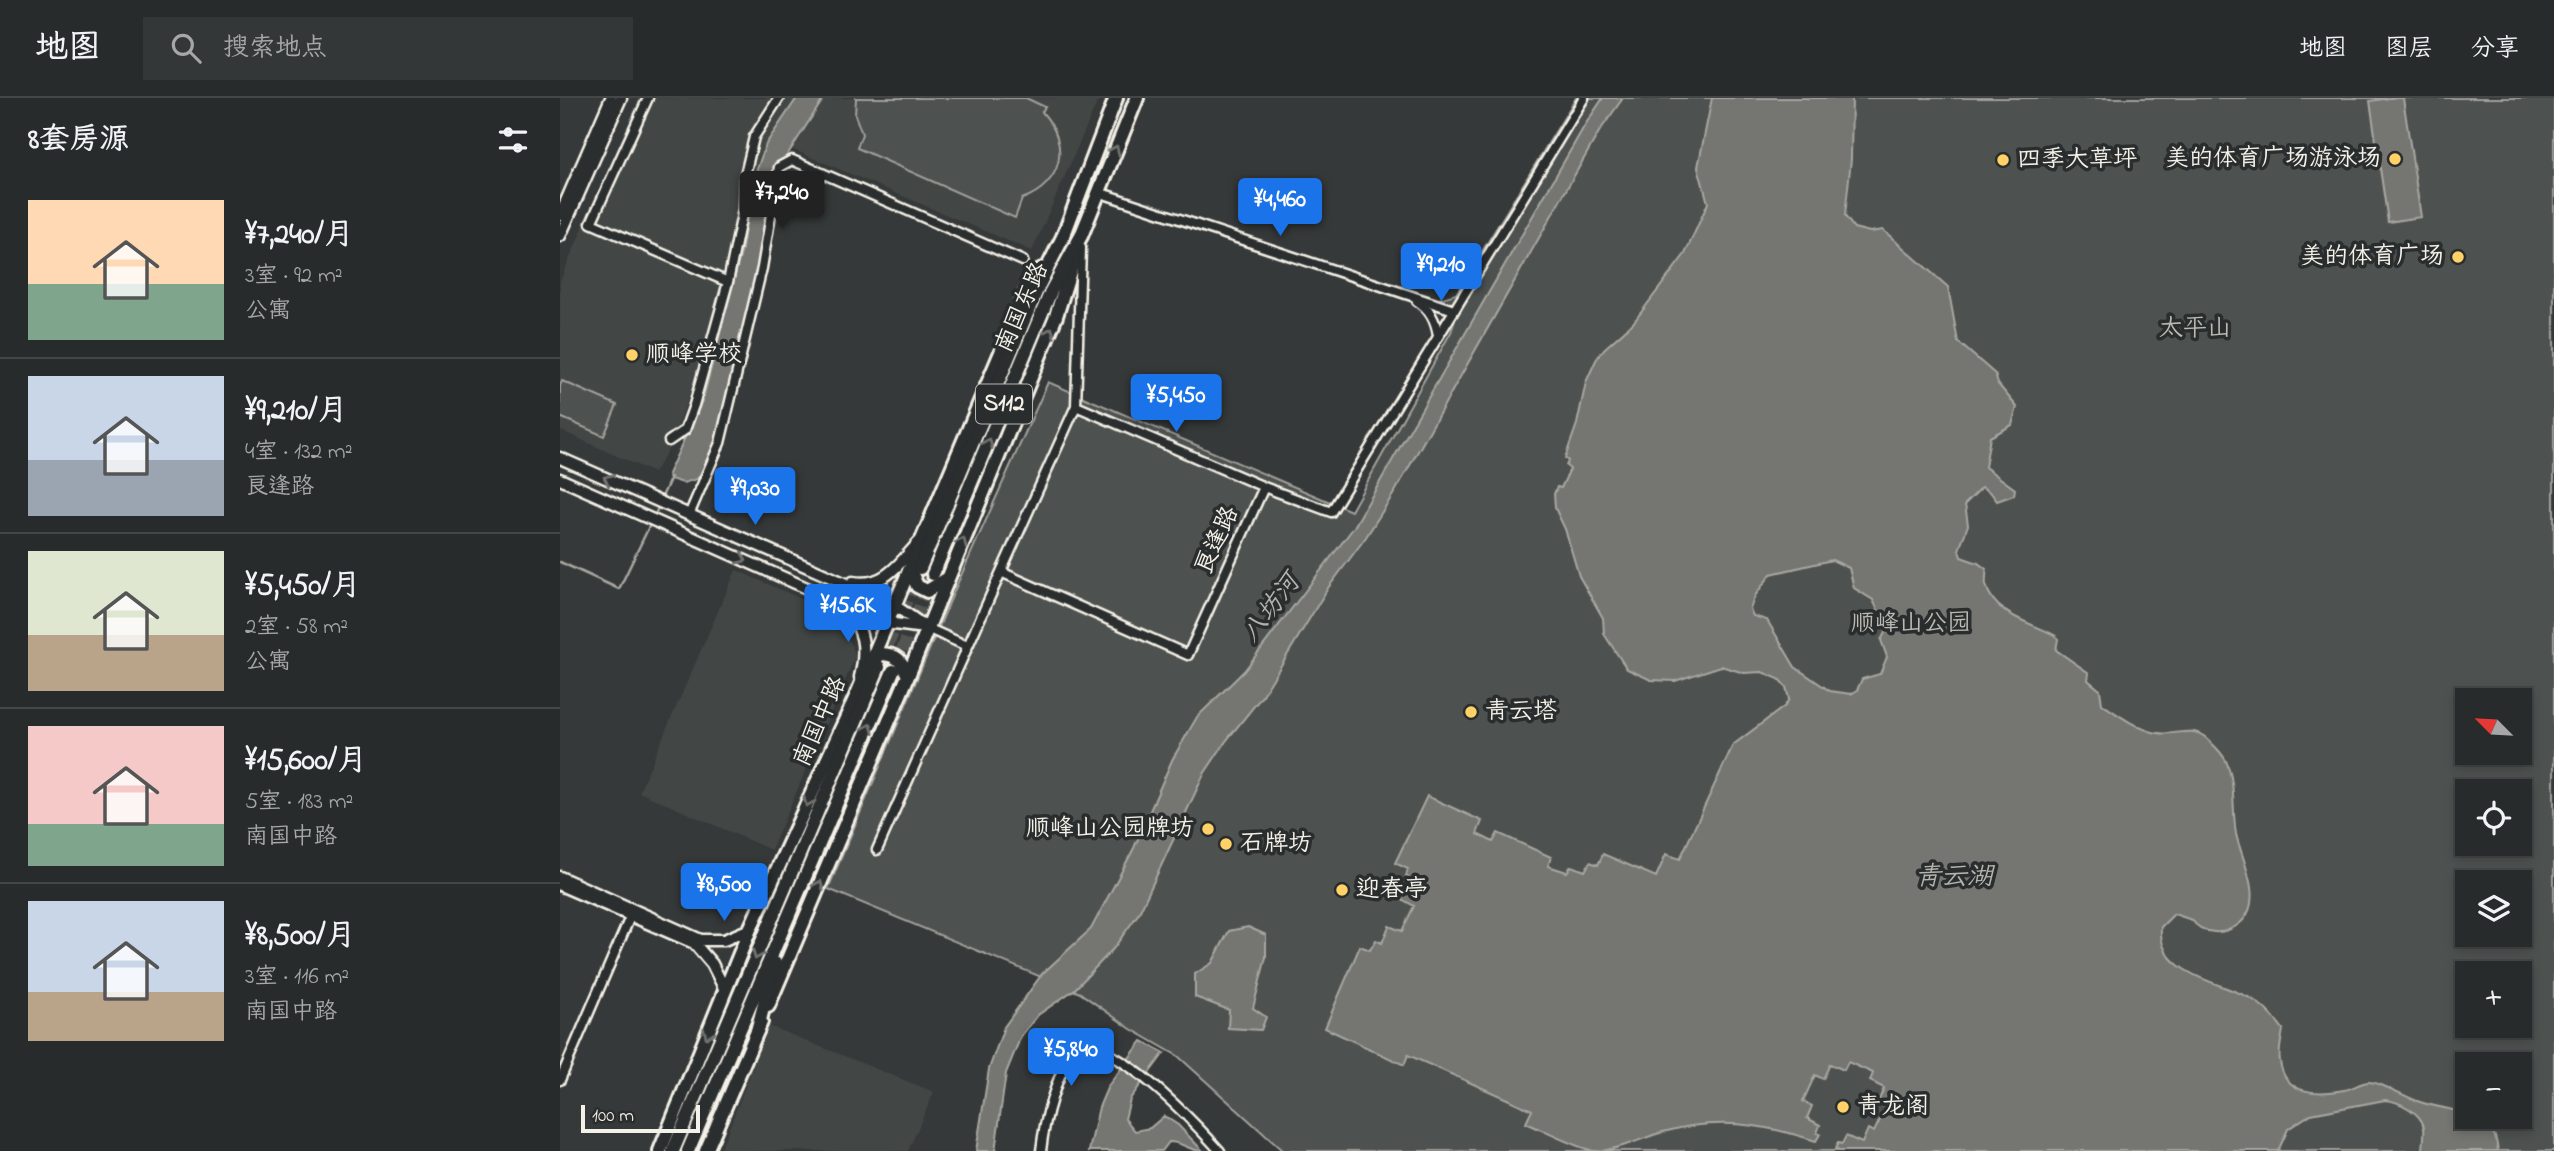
<!DOCTYPE html>
<html lang="zh">
<head>
<meta charset="utf-8">
<style>
	:root { --surface:#282b2b; --page:#343737; --text:#f1f3f6; --muted:#a5a7a9; --line:#444747; --accent:#1a73e8 }
	body { margin:0; font-family:"Indie Flower","LXGW WenKai TC",sans-serif; background:var(--page); color:var(--text); height:100vh; display:flex; flex-direction:column; font-size:26px; white-space:nowrap }
	* { box-sizing:border-box; margin:0 }
	p { font-size:23px; color:var(--muted) }
	.icon { flex:none; width:38px; height:38px; fill:none; stroke:currentColor; stroke-width:2; stroke-linecap:round; stroke-linejoin:round }
	.map { position:relative; flex:1; overflow:hidden }
	.drawer { display:flex; flex-direction:column; background:var(--surface); width:560px }
	.drawer>* { flex:none }
	.needle { width:46px; rotate:294deg }
	.fabs { position:absolute; left:1895px; top:590px; display:grid; gap:14px }
	.fabs a { display:grid; place-items:center; width:77px; height:77px; border-radius:0px; background:var(--surface); box-shadow:0 4px 10px #0003,0 0 0 2px var(--line); font-size:35px }
	.scale { position:absolute; left:21px; bottom:18px; width:119px; box-sizing:border-box; padding-left:7px; border:4px solid #f4f1e8; border-top:0; font-size:19px; line-height:24px; white-space:nowrap; color:#f4f1e8; -webkit-text-stroke:5px #2a2d2e; paint-order:stroke }
	.price { position:absolute; translate:-50% -60px; padding:0 16px; border-radius:7px; background:var(--accent); color:#fff; font-size:23px; line-height:46px; filter:drop-shadow(0 2px 4px #0008) }
	.price::after { content:''; position:absolute; left:50%; top:42px; width:21px; height:16px; margin-left:-10px; background:inherit; clip-path:polygon(0 0,100% 0,50% 100%) }
	.price.active { background:#222; color:#fff }
	ul { padding:0; list-style:none }
	li { display:flex; align-items:center; gap:21px; height:175px; padding:0 28px }
	li+li { border-top:2px solid var(--line) }
	li span { display:grid; place-items:center; flex:none; width:196px; height:140px; border-radius:0px; color:#555 }
	li>.icon { margin-inline-start:auto }
	span .icon { width:84px; height:84px; fill:#fffc; stroke-width:1 }
	li b { font-size:30px }
	h2 { display:flex; justify-content:space-between; align-items:center; height:84px; padding:0 28px; font-size:30px }
	header { display:flex; align-items:center; gap:42px; box-sizing:border-box; height:98px; padding:0 35px; background:var(--surface); border-bottom:2px solid var(--line) }
	header strong { font-size:33px }
	nav { display:flex; gap:38px; margin-inline-start:auto; font-size:24px }
	.search { width:490px; height:63px; background:var(--page); display:flex; align-items:center; gap:18px; box-sizing:border-box; padding:0 24px; border-radius:0px; color:var(--muted); font-size:26px }
	main { display:flex; flex:1; min-height:0 }
	.map>svg:first-child { display:block }
	.built { fill:#434645 }
	.green { fill:#4e514f; stroke:#a1a19c; stroke-width:2; fill-rule:evenodd }
	.water { fill:#757572; stroke:#a8a7a1; stroke-width:2; fill-rule:evenodd }
	.lines { fill:none; stroke-linecap:round; stroke-linejoin:round }
	.stream { stroke:#a8a7a1; stroke-width:2.5 }
	.trunk-tunnel { stroke:#525553; stroke-width:12; stroke-dasharray:12 6; stroke-linecap:butt }
	.minor-casing { stroke:#f4f1e8; stroke-width:13 }
	.tertiary-casing { stroke:#f4f1e8; stroke-width:15 }
	.primary-casing { stroke:#f4f1e8; stroke-width:18 }
	.trunk-casing { stroke:#f4f1e8; stroke-width:18 }
	.minor { stroke:#2a2d2e; stroke-width:8 }
	.tertiary { stroke:#2a2d2e; stroke-width:10 }
	.primary { stroke:#2a2d2e; stroke-width:12 }
	.trunk { stroke:#2a2d2e; stroke-width:12 }
	.oneway { stroke:#71726f }
	.poi-dot { fill:#ffd166; stroke:#2a2d2e; stroke-width:2.5 }
	.labels { text-anchor:middle; dominant-baseline:central; stroke-width:7; stroke-linejoin:round; paint-order:stroke }
	.shield { fill:#2a2d2e; stroke:#b7b6b0; stroke-width:2 }
	.shield-label { font-size:23px; font-weight:bold; fill:#f4f1e8 }
	.poi-label { font-size:24px; fill:#f4f1e8; stroke:#2a2d2e; text-anchor:start }
	.street-label { font-size:24px; fill:#f4f1e8; stroke:#2a2d2e }
	.park-label { font-size:24px; fill:#bab9b2; stroke:#2a2d2e }
	.water-label { font-size:26px; font-style:italic; fill:#b4b3ad; stroke:#2a2d2e }
</style>
</head>
<body>
<header>
<strong>地图</strong>
<div class="search"><svg class="icon" aria-label="search" viewBox="0 0 24 24"><circle cx="10" cy="10" r="6"/><path d="M15 15l6 6"/></svg>搜索地点</div>
<nav><a>地图</a><a>图层</a><a>分享</a></nav>
</header>
<main>
<section class="drawer">
<h2>8套房源<svg class="icon" aria-label="filters" viewBox="0 0 24 24"><path d="M4 7h16M4 17h16"/><circle cx="9" cy="7" r="2"/><circle cx="15" cy="17" r="2"/></svg></h2>
<ul>
<li><span style="background:linear-gradient(#ffd9b3 60%,#7fa58c 0)"><svg class="icon" aria-label="home" viewBox="0 0 24 24"><path d="M3 11l9-7 9 7M6 9v11h12V9"/></svg></span><div><b>¥7,240/月</b><p>3室 · 92 m²</p><p>公寓</p></div></li>
<li><span style="background:linear-gradient(#c9d6e8 60%,#9aa5b1 0)"><svg class="icon" aria-label="home" viewBox="0 0 24 24"><path d="M3 11l9-7 9 7M6 9v11h12V9"/></svg></span><div><b>¥9,210/月</b><p>4室 · 132 m²</p><p>良逢路</p></div></li>
<li><span style="background:linear-gradient(#dfe7d0 60%,#b9a48a 0)"><svg class="icon" aria-label="home" viewBox="0 0 24 24"><path d="M3 11l9-7 9 7M6 9v11h12V9"/></svg></span><div><b>¥5,450/月</b><p>2室 · 58 m²</p><p>公寓</p></div></li>
<li><span style="background:linear-gradient(#f6c9c9 70%,#7fa58c 0)"><svg class="icon" aria-label="home" viewBox="0 0 24 24"><path d="M3 11l9-7 9 7M6 9v11h12V9"/></svg></span><div><b>¥15,600/月</b><p>5室 · 183 m²</p><p>南国中路</p></div></li>
<li><span style="background:linear-gradient(#c9d6e8 65%,#b9a48a 0)"><svg class="icon" aria-label="home" viewBox="0 0 24 24"><path d="M3 11l9-7 9 7M6 9v11h12V9"/></svg></span><div><b>¥8,500/月</b><p>3室 · 116 m²</p><p>南国中路</p></div></li>
</ul>
</section>
<div class="map">
<svg width="1994" height="1053" viewBox="0 0 1994 1053">
	<rect width="100%" height="100%" fill="#363939"/>
	<filter id="ink" filterUnits="userSpaceOnUse"><feTurbulence type="fractalNoise" baseFrequency=".0143" numOctaves="2"/><feDisplacementMap in="SourceGraphic" scale="14" xChannelSelector="R" yChannelSelector="G"/><feConvolveMatrix kernelMatrix="1 2 1 2 8 2 1 2 1" color-interpolation-filters="sRGB"/></filter>
	<g filter="url(#ink)">
		<path class="built" d="M 79,0 L 539,0 L 472,153 L 220,46 L 111,347 L 94,375 L 0,332 L 0,183 Z
			M 176,472 L 278,517 L 296,557 L 211,752 L 79,694 Z
			M 209,928 L 374,994 L 348,1053 L 160,1053 Z"/>
		<path class="green" d="M 296,0 L 466,0 L 485,9 L 482,14 C 511,46 503,86 462,101 L 455,120 L 297,50 L 302,36 L 295,17 Z
			M 1016,0 L 1994,0 L 1994,1053 L 723,1053 L 618,958 L 571,931 L 520,895 L 268,791 L 395,491 L 488,284 L 791,413 L 891,234 L 896,219 L 879,201 L 896,196 ZM 1908,602 L 1960,602 L 1960,654 L 1908,654 ZM 1908,693 L 1960,693 L 1960,746 L 1908,746 ZM 1908,784 L 1960,784 L 1960,836 L 1908,836 ZM 1908,875 L 1960,875 L 1960,928 L 1908,928 ZM 1908,966 L 1960,966 L 1960,1018 L 1908,1018 Z
			M 2,283 L 57,307 L 44,338 L 0,319 L 0,288 Z"/>
		<path class="water" d="M 237,0 L 264,0 L 213,79 L 199,169 L 167,299 L 160,338 L 146,369 L 137,381 L 123,385 L 110,381 L 108,376 L 143,301 L 182,151 L 191,88 L 206,46 Z
			M 1043,0 L 1063,0 L 1039,34 L 836,392 L 806,439 L 768,490 L 703,597 L 666,643 L 644,676 L 579,815 L 553,851 L 515,891 L 478,917 L 461,938 L 446,975 L 435,1053 L 416,1053 L 429,971 L 444,929 L 482,876 L 531,831 L 574,750 L 612,662 L 637,619 L 684,573 L 794,429 L 1025,27 Z
			M 1152,0 L 1292,0 L 1291,61 L 1285,118 L 1294,130 L 1310,134 L 1323,132 L 1388,189 L 1398,244 L 1435,276 L 1438,286 L 1457,309 L 1452,327 L 1430,339 L 1425,369 L 1455,391 L 1454,397 L 1437,403 L 1431,395 L 1422,389 L 1405,406 L 1408,427 L 1399,452 L 1401,459 L 1418,465 L 1426,471 C 1427,476 1425,483 1426,487 C 1434,518 1473,525 1496,538 L 1498,541 L 1496,552 L 1529,575 L 1528,582 L 1540,592 L 1542,606 C 1558,617 1579,632 1598,635 C 1614,638 1631,628 1645,639 C 1651,644 1663,656 1666,663 C 1676,685 1672,713 1676,736 C 1682,763 1706,804 1679,826 C 1671,832 1664,835 1654,834 C 1645,833 1637,830 1632,822 L 1614,816 L 1601,829 C 1597,877 1660,883 1692,901 C 1704,908 1714,919 1723,931 C 1722,941 1718,953 1720,963 C 1724,997 1757,997 1784,992 C 1792,991 1801,984 1809,984 C 1820,984 1848,1000 1860,1004 C 1884,1012 1915,1011 1932,1033 C 1936,1037 1937,1047 1938,1053 L 1863,1053 C 1863,1046 1865,1037 1864,1030 C 1862,1015 1839,1003 1825,1002 L 1751,1016 L 1728,1031 L 1718,1053 L 1279,1053 L 1275,1051 L 1278,1045 L 1282,1046 L 1286,1038 L 1302,1045 L 1308,1031 L 1314,1034 L 1326,1009 L 1318,1004 L 1324,990 L 1310,983 L 1313,975 L 1288,964 L 1284,972 L 1270,966 L 1263,981 L 1255,977 L 1243,1003 L 1252,1008 L 1247,1020 L 1260,1027 L 1257,1035 L 1260,1036 L 1256,1043 C 1204,1026 1158,1019 1103,1034 C 1082,1040 1057,1053 1036,1053 C 1020,1052 983,1032 966,1025 L 972,1012 L 848,957 L 844,967 L 765,930 L 800,848 L 810,852 L 816,842 L 822,845 L 829,828 L 842,833 L 854,808 L 840,800 L 849,780 L 846,778 L 848,771 L 835,765 L 867,698 L 922,723 L 917,736 L 933,744 L 938,735 L 991,759 L 988,768 L 1007,774 L 1011,768 L 1025,773 L 1030,764 L 1038,767 L 1043,756 L 1096,779 L 1106,756 L 1120,761 L 1173,647 L 1225,608 L 1229,601 L 1226,589 L 1219,581 L 1202,574 L 1184,575 L 1161,568 L 1115,583 L 1091,582 L 1067,571 L 1044,536 L 1043,520 L 1019,478 L 1005,431 L 995,410 L 994,396 L 997,389 L 1001,390 L 1010,371 L 1006,368 L 1008,363 L 1005,360 L 1017,326 L 1026,284 L 1036,262 L 1044,251 L 1073,225 L 1125,156 L 1148,105 L 1138,69 ZM 1272,462 L 1289,470 L 1294,490 L 1313,502 L 1327,531 L 1321,542 L 1327,559 L 1320,576 L 1302,581 L 1297,592 L 1291,596 L 1270,593 L 1235,569 L 1207,522 L 1193,518 L 1190,511 L 1195,498 L 1211,476 Z
			M 1829,0 L 1843,0 L 1861,119 L 1828,124 L 1810,3 Z
			M 688,829 L 706,837 L 706,859 L 693,910 L 706,919 L 701,932 L 668,930 L 669,912 L 635,899 L 635,876 L 652,865 L 669,833 Z
			M 582,943 L 604,955 L 570,1001 L 565,1021 L 575,1033 L 590,1030 L 604,1018 L 618,1027 L 643,1053 C 629,1053 623,1044 609,1044 L 602,1053 L 529,1053 L 539,1009 L 548,988 Z"/>
		<g class="lines">
			<path class="stream" d="M 101,401 L 111,379
				M 0,464 L 59,491 L 99,408"/>
			<path class="trunk-tunnel" d="M 321,563 L 358,477
				M 335,569 L 373,476"/>
			<defs>
				<path id="minor" d="M 88,0 L 31,125 L 168,184
					M 538,94 L 894,212
					M 857,203 C 870,211 876,223 878,238
					M 516,308 L 704,389
					M 109,343 L 125,332 L 134,307 L 168,184 L 183,111 L 184,81 L 194,39 L 219,0
					M 129,417 L 160,345 L 202,170 L 219,69 L 232,62 L 463,163
					M 441,474 L 516,308 L 521,150
					M 367,530 L 407,548
					M 317,752 L 441,474 L 628,557 L 704,389 L 771,414 L 1024,0
					M 0,982 L 70,819
					M 481,1053 C 485,1016 497,979 515,946 C 559,945 631,1021 660,1053"/>
				<path id="tertiary" d="M 0,117 L 51,0
					M 0,138 L 61,0
					M 0,360 L 334,507 L 367,530
					M 0,381 L 326,525 L 365,530
					M 293,484 C 324,490 340,465 359,444
					M 281,508 C 305,527 307,552 300,579
					M 0,779 L 141,842 L 164,842 L 190,831
					M 0,787 L 134,845 L 152,866 L 165,892"/>
				<path id="primary" d="M 353,465 L 351,474 L 357,488 L 367,493 L 388,480
					M 313,566 L 320,556 C 337,556 342,563 348,578
					M 208,908 L 348,578 L 496,218 L 516,154
					M 100,1053 L 190,831 L 295,601 L 466,195 L 482,171
					M 146,1053 L 201,924"/>
				<path id="trunk" d="M 360,470 L 479,187 L 503,139 L 556,0
					M 373,476 L 491,193 L 521,138 L 577,0
					M 197,933 L 215,865
					M 113,1053 L 319,569
					M 128,1053 L 333,573"/>
			</defs>
			<use href="#minor" class="minor-casing"/>
			<use href="#tertiary" class="tertiary-casing"/>
			<use href="#primary" class="primary-casing"/>
			<use href="#trunk" class="trunk-casing"/>
			<use href="#minor" class="minor"/>
			<use href="#tertiary" class="tertiary"/>
			<use href="#primary" class="primary"/>
			<use href="#trunk" class="trunk"/>
		</g>
		<defs><path id="oneway-chevron" d="M-2-3.5L2.5 0L-2 3.5" fill="none" stroke-width="1.6" stroke-linecap="round" stroke-linejoin="round" transform="scale(1.75)"/></defs>
		<g class="oneway">
			<use href="#oneway-chevron" transform="translate(555 52) rotate(-67)"/>
			<use href="#oneway-chevron" transform="translate(490 234) rotate(-67)"/>
			<use href="#oneway-chevron" transform="translate(428 345) rotate(-67)"/>
			<use href="#oneway-chevron" transform="translate(48 381) rotate(-156)"/>
			<use href="#oneway-chevron" transform="translate(402 444) rotate(-67)"/>
			<use href="#oneway-chevron" transform="translate(182 461) rotate(24)"/>
			<use href="#oneway-chevron" transform="translate(309 630) rotate(-67)"/>
			<use href="#oneway-chevron" transform="translate(248 704) rotate(114)"/>
			<use href="#oneway-chevron" transform="translate(259 787) rotate(-67)"/>
			<use href="#oneway-chevron" transform="translate(197 857) rotate(113)"/>
			<use href="#oneway-chevron" transform="translate(148 936) rotate(112)"/>
		</g>
	</g>
	<g class="poi-dot">
		<circle cx="1835" cy="61" r="7"/>
		<circle cx="1443" cy="62" r="7"/>
		<circle cx="1898" cy="159" r="7"/>
		<circle cx="72" cy="257" r="7"/>
		<circle cx="911" cy="614" r="7"/>
		<circle cx="648" cy="731" r="7"/>
		<circle cx="666" cy="746" r="7"/>
		<circle cx="782" cy="792" r="7"/>
		<circle cx="1283" cy="1009" r="7"/>
	</g>
	<g class="labels">
		<rect class="shield" x="416" y="286.5" width="56" height="39" rx="5"/>
		<g class="shield-label">
			<text x="444" y="306">S112</text>
		</g>
		<g class="poi-label">
			<text x="1821" y="61" text-anchor="end">美的体育广场游泳场</text>
			<text x="1457" y="62">四季大草坪</text>
			<text x="1884" y="159" text-anchor="end">美的体育广场</text>
			<text x="86" y="257">顺峰学校</text>
			<text x="925" y="614">青云塔</text>
			<text x="634" y="731" text-anchor="end">顺峰山公园牌坊</text>
			<text x="680" y="746">石牌坊</text>
			<text x="796" y="792">迎春亭</text>
			<text x="1297" y="1009">青龙阁</text>
		</g>
		<g class="street-label">
			<text transform="translate(463 210) rotate(-66)">南国东路</text>
			<text transform="translate(658 443) rotate(-66)">良逢路</text>
			<text transform="translate(261 624) rotate(-66)">南国中路</text>
		</g>
		<g class="park-label">
			<text x="1635" y="231">太平山</text>
			<text x="1351" y="526">顺峰山公园</text>
		</g>
		<g class="water-label">
			<text transform="translate(712 511) rotate(-53)">八坊河</text>
			<text x="1394" y="780">青云湖</text>
		</g>
	</g>
</svg>
<div class="fabs">
<a><svg class="needle" viewBox="-14 -14 28 28"><path d="M0-13l5 13h-10z" fill="#e53935"/><path d="M0 13l5-13h-10z" fill="#a5a7a9"/></svg></a>
<a><svg class="icon" aria-label="locate" viewBox="0 0 24 24"><circle cx="12" cy="12" r="6"/><path d="M12 2v4M12 18v4M2 12h4M18 12h4"/></svg></a>
<a><svg class="icon" aria-label="layers" viewBox="0 0 24 24"><path d="M12 4l9 5-9 5-9-5zM3 14l9 5 9-5"/></svg></a>
<a>+</a>
<a>−</a>
</div>
<div class="scale">100 m</div>
<b class="price active" style="left:222px;top:133px">¥7,240</b>
<b class="price" style="left:720px;top:140px">¥4,460</b>
<b class="price" style="left:881px;top:205px">¥9,210</b>
<b class="price" style="left:616px;top:336px">¥5,450</b>
<b class="price" style="left:195px;top:429px">¥9,030</b>
<b class="price" style="left:288px;top:546px">¥15.6K</b>
<b class="price" style="left:164px;top:825px">¥8,500</b>
<b class="price" style="left:511px;top:990px">¥5,840</b>
</div>
</main>
</body>
</html>
